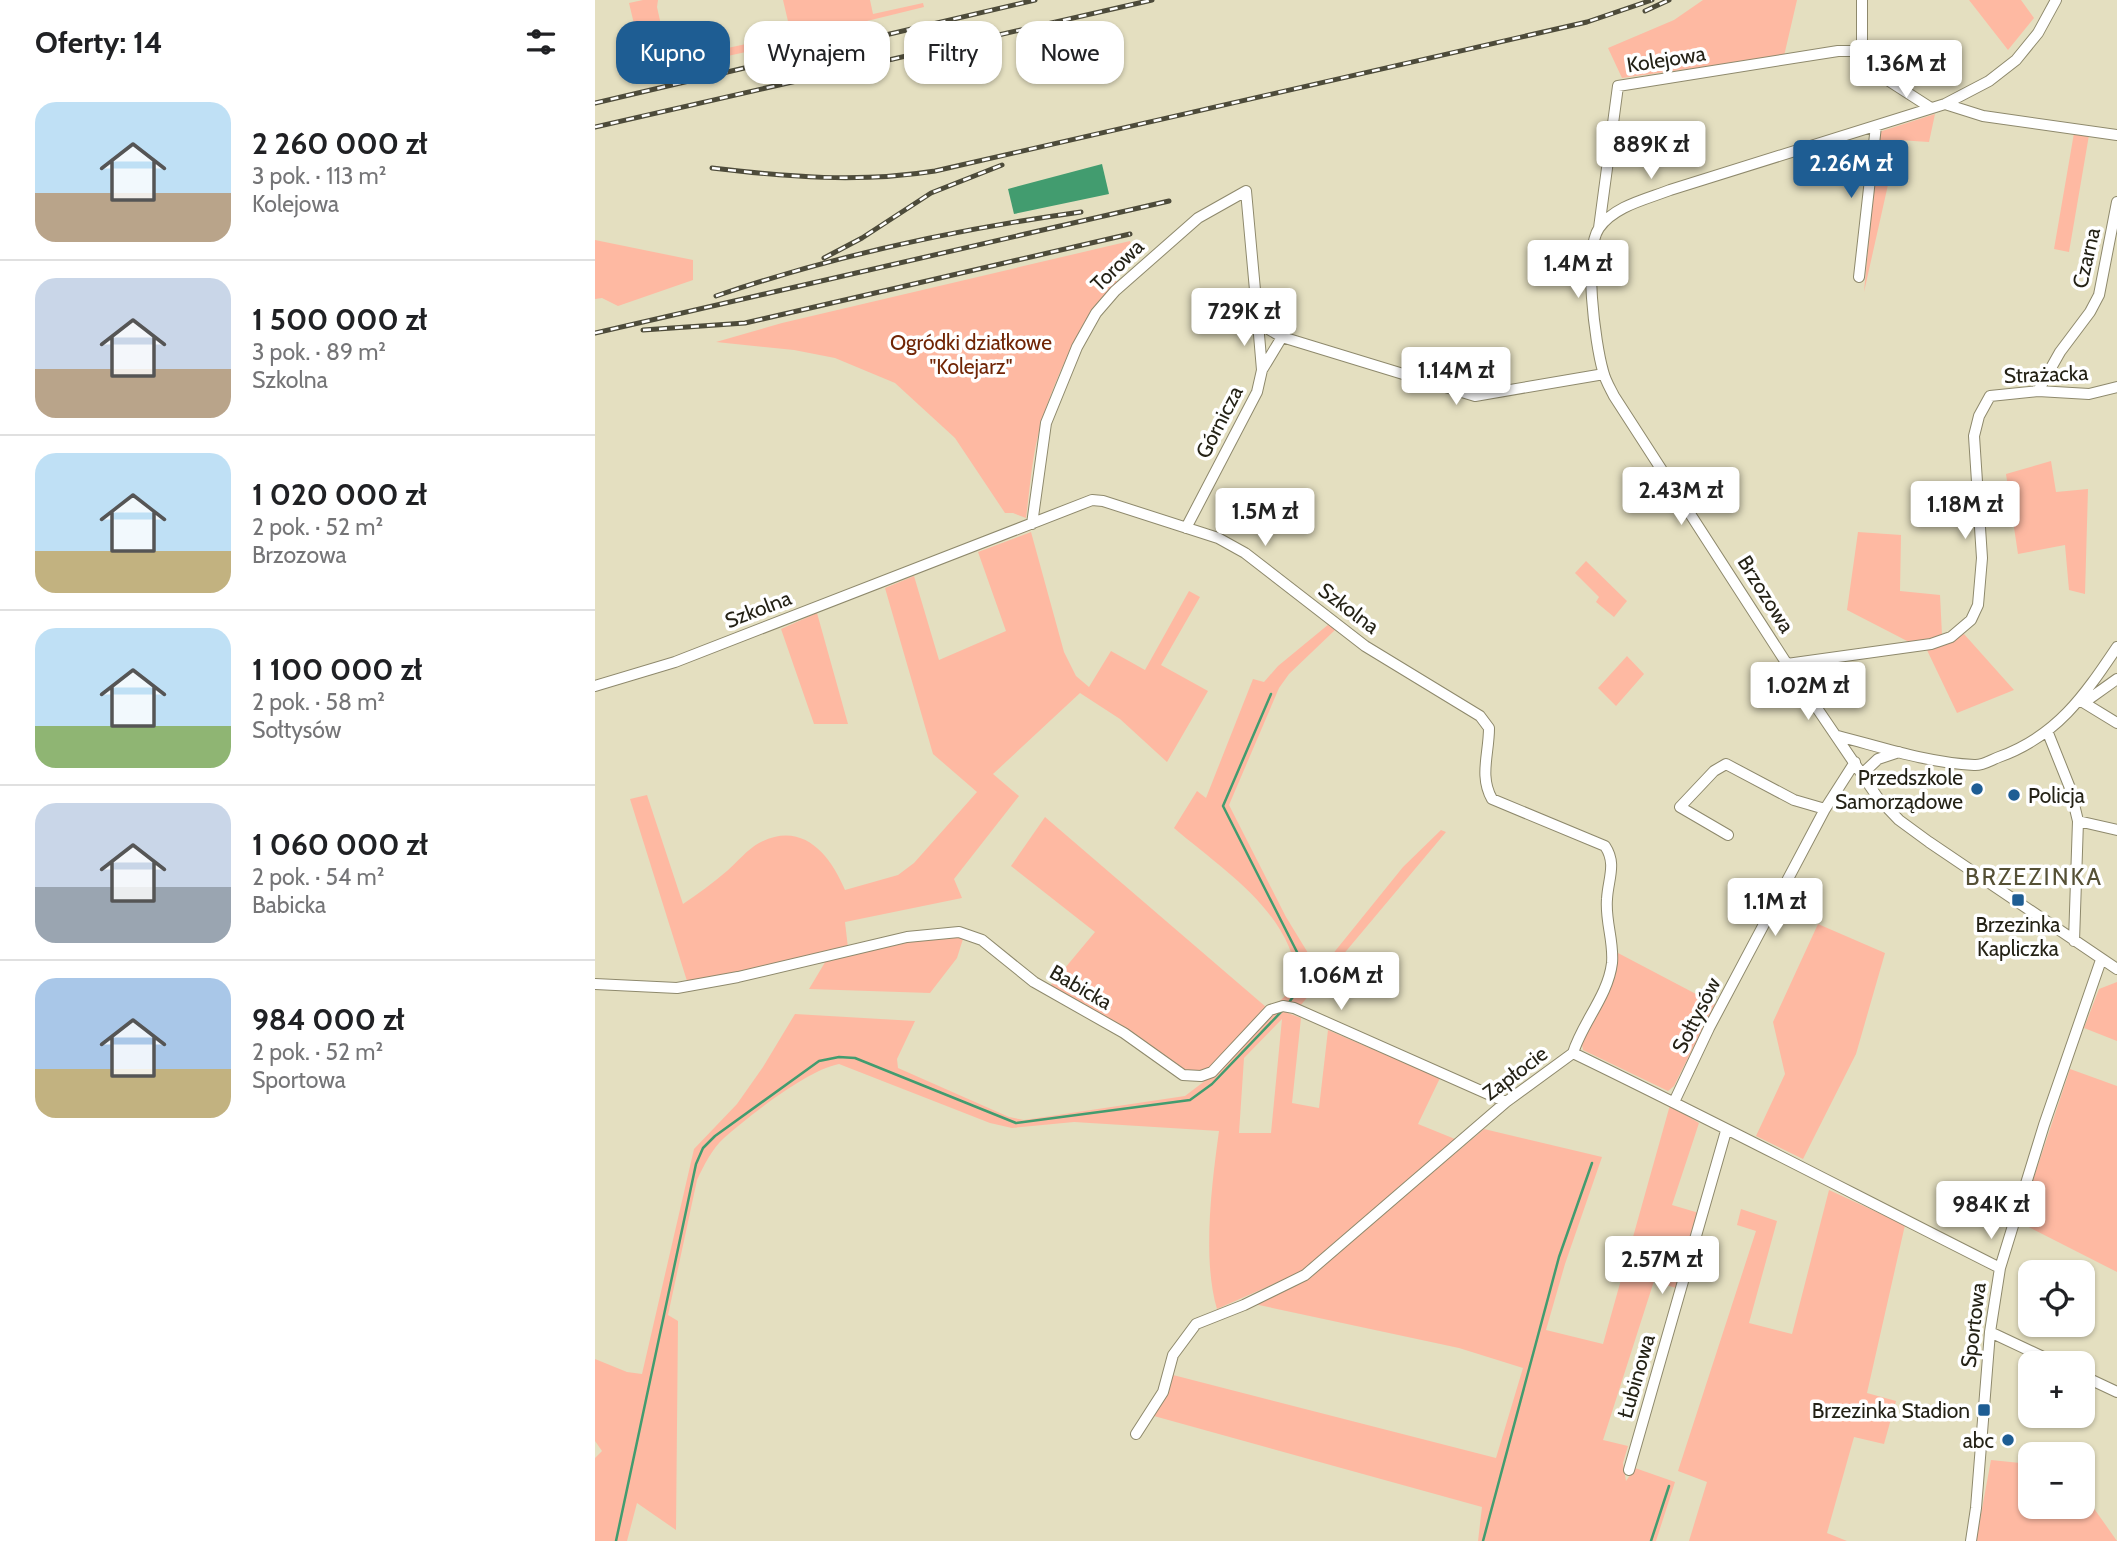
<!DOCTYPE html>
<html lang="pl">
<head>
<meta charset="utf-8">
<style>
	:root { --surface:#fff; --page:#f6f6f6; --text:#202124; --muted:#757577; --line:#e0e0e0; --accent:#1e5d93 }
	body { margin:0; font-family:Cabin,sans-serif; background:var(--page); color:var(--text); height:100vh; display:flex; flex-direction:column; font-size:26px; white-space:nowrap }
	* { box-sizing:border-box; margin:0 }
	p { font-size:23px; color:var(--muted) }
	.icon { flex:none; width:38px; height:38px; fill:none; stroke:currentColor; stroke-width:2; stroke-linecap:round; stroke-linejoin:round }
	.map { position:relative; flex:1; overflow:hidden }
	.details { display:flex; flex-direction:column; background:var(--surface); width:595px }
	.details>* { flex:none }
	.top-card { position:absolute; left:21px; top:21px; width:665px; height:63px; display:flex; gap:14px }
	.controls { position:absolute; left:1423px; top:1260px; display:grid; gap:14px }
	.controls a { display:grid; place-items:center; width:77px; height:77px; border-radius:14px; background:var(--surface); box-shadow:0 2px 5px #0004; font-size:35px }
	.price { position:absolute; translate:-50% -60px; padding:0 16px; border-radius:7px; background:#fff; color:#222; font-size:23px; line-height:46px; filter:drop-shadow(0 2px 4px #0008) }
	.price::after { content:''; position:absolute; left:50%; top:42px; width:21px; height:16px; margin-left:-10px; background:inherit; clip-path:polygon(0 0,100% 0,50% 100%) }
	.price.current { background:var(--accent); color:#fff }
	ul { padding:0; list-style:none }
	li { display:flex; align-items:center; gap:21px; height:175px; padding:0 35px }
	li+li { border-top:2px solid var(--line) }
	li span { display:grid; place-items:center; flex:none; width:196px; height:140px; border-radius:21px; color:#555 }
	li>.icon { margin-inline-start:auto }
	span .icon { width:84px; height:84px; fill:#fffc; stroke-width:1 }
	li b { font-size:30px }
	h2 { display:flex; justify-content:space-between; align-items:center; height:84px; padding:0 35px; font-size:30px }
	.pill { padding:0 24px; border-radius:21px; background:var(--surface); box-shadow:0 2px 5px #0004; font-size:24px; line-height:63px }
	.pill.current { background:var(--accent); color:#fff }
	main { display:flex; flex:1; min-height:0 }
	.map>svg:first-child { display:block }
	.green { fill:#feb9a2; fill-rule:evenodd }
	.water { fill:#429c6f }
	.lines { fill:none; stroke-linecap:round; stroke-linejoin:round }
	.stream { stroke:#429c6f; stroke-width:2.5 }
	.minor-casing { stroke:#8e896c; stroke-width:12 }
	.minor { stroke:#fff; stroke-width:10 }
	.rail-casing { stroke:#4d4b3a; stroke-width:5 }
	.rail { stroke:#fff; stroke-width:2.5; stroke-dasharray:8; stroke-linecap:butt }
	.poi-dot { fill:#1e5d93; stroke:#fff; stroke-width:2.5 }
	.labels { text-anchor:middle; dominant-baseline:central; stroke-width:7; stroke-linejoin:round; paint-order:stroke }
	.street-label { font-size:21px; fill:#242216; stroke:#fff }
	.park-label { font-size:21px; fill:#702505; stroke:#fff }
	.poi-label { font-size:21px; fill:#242216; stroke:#fff; text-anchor:end }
	.quarter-label { font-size:24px; letter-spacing:2px; fill:#555035; stroke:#fff }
</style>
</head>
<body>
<main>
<section class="details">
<h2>Oferty: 14<svg class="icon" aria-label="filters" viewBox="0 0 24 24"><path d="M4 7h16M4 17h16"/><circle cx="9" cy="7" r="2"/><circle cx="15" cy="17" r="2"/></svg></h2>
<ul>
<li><span style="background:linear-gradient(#bfe0f5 65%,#b9a48a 0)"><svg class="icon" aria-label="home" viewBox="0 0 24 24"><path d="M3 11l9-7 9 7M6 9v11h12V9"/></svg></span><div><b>2 260 000 zł</b><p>3 pok. · 113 m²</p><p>Kolejowa</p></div></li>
<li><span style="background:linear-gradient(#c9d6e8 65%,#b9a48a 0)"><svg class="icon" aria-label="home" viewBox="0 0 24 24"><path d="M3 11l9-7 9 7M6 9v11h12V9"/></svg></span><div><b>1 500 000 zł</b><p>3 pok. · 89 m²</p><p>Szkolna</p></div></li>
<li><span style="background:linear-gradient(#bfe0f5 70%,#c2b280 0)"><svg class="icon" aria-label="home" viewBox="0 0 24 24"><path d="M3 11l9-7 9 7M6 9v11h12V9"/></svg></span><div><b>1 020 000 zł</b><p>2 pok. · 52 m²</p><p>Brzozowa</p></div></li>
<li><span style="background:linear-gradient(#bfe0f5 70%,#8fb573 0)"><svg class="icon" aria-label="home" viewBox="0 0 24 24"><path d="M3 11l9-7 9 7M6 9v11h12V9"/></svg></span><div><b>1 100 000 zł</b><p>2 pok. · 58 m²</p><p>Sołtysów</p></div></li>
<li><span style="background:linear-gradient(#c9d6e8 60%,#9aa5b1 0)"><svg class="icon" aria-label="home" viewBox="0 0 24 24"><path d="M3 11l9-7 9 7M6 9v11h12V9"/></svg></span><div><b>1 060 000 zł</b><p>2 pok. · 54 m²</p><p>Babicka</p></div></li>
<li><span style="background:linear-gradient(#a9c7e8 65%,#c2b280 0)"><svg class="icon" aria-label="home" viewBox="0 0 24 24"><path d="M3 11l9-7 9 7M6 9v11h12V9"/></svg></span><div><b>984 000 zł</b><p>2 pok. · 52 m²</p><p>Sportowa</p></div></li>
</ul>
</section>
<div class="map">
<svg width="1522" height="1541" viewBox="0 0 1522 1541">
	<rect width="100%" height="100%" fill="#e4dfc0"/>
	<path class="green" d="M 48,0 L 63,0 L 62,7 L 74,61 L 196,34 L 188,0 L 275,0 L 278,14 L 328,3 L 329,7 L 272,21 L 273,25 L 51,74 L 34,3 Z
		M 1108,0 L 1202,0 L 1189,56 L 1027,78 L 1013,48 L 1079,20 Z
		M 1374,0 L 1426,0 L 1439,18 L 1413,50 Z
		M 1340,114 L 1334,142 L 1303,140 L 1269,292 L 1284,132 Z
		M 1479,133 L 1494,135 L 1474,252 L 1459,249 Z
		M 0,240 L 98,260 L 98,280 L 23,306 L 7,298 L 0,299 Z
		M 535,241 L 539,257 L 516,279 L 523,282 C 488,315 458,381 445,428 C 437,456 435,488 431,518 L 418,513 L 410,513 L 360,438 L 300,383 L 240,358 L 199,350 L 121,342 L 187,323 Z
		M 1456,461 L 1461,492 L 1493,489 L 1490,594 L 1474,590 L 1470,545 L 1423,554 L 1411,474 Z
		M 436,532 L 469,652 L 481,676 L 494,687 L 516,651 L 550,670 L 594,591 L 605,597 L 566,665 L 613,691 L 572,762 L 525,719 L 485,693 L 398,774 L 424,796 L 359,879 L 367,898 L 250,922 L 253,948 L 115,979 L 92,981 L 35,799 L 52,795 L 88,904 C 103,894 118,883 132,871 C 142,862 153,849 164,843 C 207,820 235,854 250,890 L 303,875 L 319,863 L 382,792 L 338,754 L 290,588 L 319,576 L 344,660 L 411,631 L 383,552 Z
		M 1263,532 L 1306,535 L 1305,591 L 1345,595 L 1347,635 L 1316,643 L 1252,610 Z
		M 991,561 L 1032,601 L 1019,617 L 1001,602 L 1004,597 L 980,573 Z
		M 222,613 L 253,724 L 219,724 L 186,629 Z
		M 734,624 L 740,630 L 694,674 L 684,688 L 634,805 L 691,917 L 724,971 L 808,867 L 846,830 L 851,832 L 705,1006 L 685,1001 L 703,983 C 697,912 629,871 579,828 L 602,791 L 611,798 L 658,679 L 669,682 L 683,666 Z
		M 1369,634 L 1419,690 L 1362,713 L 1331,648 Z
		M 1032,656 L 1049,674 L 1021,706 L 1003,688 Z
		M 450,817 L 671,1007 L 616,1071 L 588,1071 L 455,986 L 500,932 L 416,866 Z
		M 1223,924 L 1290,953 L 1261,1054 L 1208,1159 L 1161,1136 L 1190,1074 L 1178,1022 Z
		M 352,934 L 368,939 L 362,958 L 335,993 L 214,989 L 232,959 Z
		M 1023,953 L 1120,1004 L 1079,1086 L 1073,1091 L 988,1050 L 987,1044 L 1011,994 Z
		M 1522,982 L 1522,1041 L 1489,1028 L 1504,989 Z
		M 695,1010 L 693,1013 L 706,1018 L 697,1103 L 724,1108 L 733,1030 L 845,1078 L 823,1124 L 860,1139 L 747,1241 L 708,1271 L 622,1309 C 607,1259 617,1182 624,1131 L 479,1122 L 417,1128 L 395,1123 L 244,1064 C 212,1070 154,1116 129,1138 C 117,1149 109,1165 102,1180 L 73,1315 L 83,1321 L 81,1530 L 42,1503 L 32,1541 L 0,1541 L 0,1458 L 7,1451 L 0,1441 L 0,1359 L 32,1372 L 47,1374 L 99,1149 L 142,1104 L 168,1067 L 200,1014 L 320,1021 L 302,1059 L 303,1068 L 414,1117 L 429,1120 L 590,1096 L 619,1074 L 676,1013 ZM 687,1019 L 676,1133 L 644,1133 L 649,1058 Z
		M 1475,1069 L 1522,1086 L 1522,1272 L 1424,1222 Z
		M 1075,1105 L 1104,1123 L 1077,1205 L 1104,1213 L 1081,1288 L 1059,1281 L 1008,1440 L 1033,1446 L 1028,1463 L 1031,1481 L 1040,1468 L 1080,1482 L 1061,1541 L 883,1541 L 887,1507 L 559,1416 L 578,1375 L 901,1458 L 928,1368 L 864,1348 L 659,1304 L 720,1272 L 889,1129 L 1007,1157 L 970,1264 L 951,1330 L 1008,1344 Z
		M 1234,1190 L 1310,1225 L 1272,1393 L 1301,1401 L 1289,1444 L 1259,1437 L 1232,1533 L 1252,1541 L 1094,1541 L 1112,1482 L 1083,1471 L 1161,1231 L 1142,1225 L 1146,1209 L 1182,1221 L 1154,1323 L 1197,1334 Z
		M 1396,1460 L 1435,1464 L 1435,1507 L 1488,1507 L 1488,1493 L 1522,1541 L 1381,1541 Z"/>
	<path class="water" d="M 507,164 L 514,194 L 419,214 L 413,189 Z"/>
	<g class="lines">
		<path class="stream" d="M 676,694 L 628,806 L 703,954 L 708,983 L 695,1001
			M 21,1541 L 101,1164 L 108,1148 L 120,1136 L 224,1061 L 244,1057 L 260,1058 L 421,1123 L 595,1100 L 617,1084 L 687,1011
			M 888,1541 L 964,1257 L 997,1163
			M 1056,1541 L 1074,1486"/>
		<defs>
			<path id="minor" d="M 1461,0 L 1443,33 L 1421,60 L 1394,81 L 1350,104 L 1075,190 C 1052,199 1019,206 1004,228 C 988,252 1000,343 1008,371 C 1010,380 1015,388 1019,396 L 1192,664 L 1283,798 L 1304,820 L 1334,842 L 1522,969
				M 1267,51 L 1267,0
				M 1350,104 L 1388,116 L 1522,135
				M 1004,228 L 1023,86 L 1243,51 L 1267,51 L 1291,79 L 1336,108
				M 1264,277 L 1281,126
				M 663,323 L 667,370
				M 1443,391 L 1465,352 L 1495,312 L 1504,295 L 1522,202
				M 437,524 L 451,423 L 482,347 L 501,313 L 520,291 L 603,218 L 651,191 L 663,323 L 687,337
				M 591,528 L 662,392 L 667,370 L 687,337 L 880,396 L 1009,374
				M 1192,664 L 1336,644 L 1356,637 L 1376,620 L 1383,605 L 1387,558 L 1379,436 L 1384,416 L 1395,396 L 1443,391 L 1494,394 L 1522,387
				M 1206,685 L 1223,660
				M 0,686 L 80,662 L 497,500 L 508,501 L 623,538 L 650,553 L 770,646 L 885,716 L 894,728 C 894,754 884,776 897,799 L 1010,846 C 1022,864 1013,879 1012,899 C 1010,921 1019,941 1017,963 C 1013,996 987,1023 978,1053
				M 1486,701 L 1494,699 L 1522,679
				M 1486,701 L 1522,723
				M 1453,733 L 1475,788 L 1483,821 L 1479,941
				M 1243,736 C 1286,747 1333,763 1379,765 C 1387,766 1396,760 1404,757 C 1462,736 1489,696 1522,647
				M 1267,774 L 1283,759 L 1304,752
				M 1483,821 L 1522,830
				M 1133,835 L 1085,807 L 1119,771 L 1131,764 L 1199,800 L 1230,809
				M 0,984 L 82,988 L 143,977 L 312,937 L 364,932 L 387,940 L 439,982 L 529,1033 L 588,1075 L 606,1076 L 617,1072 L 675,1010 L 688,1006 L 699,1008 L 911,1102
				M 978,1053 C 1121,1122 1262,1196 1405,1268
				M 1079,1102 L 1114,1028 L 1230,809 L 1260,762
				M 1395,1332 L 1461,1363
				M 1488,1376 L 1522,1392
				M 541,1434 L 568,1392 L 578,1355 L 601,1324 L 649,1305 L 710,1275 L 911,1102 L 978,1053
				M 1034,1470 L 1131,1131
				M 1376,1541 L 1381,1508 L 1395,1332 L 1405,1268 L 1449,1125 L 1506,960"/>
		</defs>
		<use href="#minor" class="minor-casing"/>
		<use href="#minor" class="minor"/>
		<defs>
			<path id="rail" d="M 1050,11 L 1074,0
				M 0,103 L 440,0
				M 0,127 L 557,0
				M 117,168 C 192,177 265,183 340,171 L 992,22 L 1057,0
				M 229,258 L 267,238 L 336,193 L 407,165
				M 121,296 C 238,256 363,229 486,212
				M 48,330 L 150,323 L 535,234
				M 0,333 L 574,201"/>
		</defs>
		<use href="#rail" class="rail-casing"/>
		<use href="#rail" class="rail"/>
	</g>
	<g class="poi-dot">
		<circle cx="1382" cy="789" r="7"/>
		<circle cx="1419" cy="795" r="7"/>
		<rect x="1416" y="893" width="14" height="14" rx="3.5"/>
		<rect x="1382" y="1403" width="14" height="14" rx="3.5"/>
		<circle cx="1413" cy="1440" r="7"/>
	</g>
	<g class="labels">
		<g class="street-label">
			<text transform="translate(1071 59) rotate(-9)">Kolejowa</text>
			<text transform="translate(1491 258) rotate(-77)">Czarna</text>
			<text transform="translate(522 265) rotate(-44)">Torowa</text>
			<text transform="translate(1451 374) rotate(-2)">Strażacka</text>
			<text transform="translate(624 422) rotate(-63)">Górnicza</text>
			<text transform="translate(1171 594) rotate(58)">Brzozowa</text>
			<text transform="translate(754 608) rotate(37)">Szkolna</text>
			<text transform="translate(163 609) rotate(-21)">Szkolna</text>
			<text transform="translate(486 987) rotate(30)">Babicka</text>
			<text transform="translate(1101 1015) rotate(-63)">Sołtysów</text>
			<text transform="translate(920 1073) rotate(-37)">Zapłocie</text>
			<text transform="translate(1378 1325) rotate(-83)">Sportowa</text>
			<text transform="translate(1041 1376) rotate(-74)">Łubinowa</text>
		</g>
		<g class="park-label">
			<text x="376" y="342">Ogródki działkowe<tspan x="376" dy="24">"Kolejarz"</tspan></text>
		</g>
		<g class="poi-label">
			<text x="1368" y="777">Przedszkole<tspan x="1368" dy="24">Samorządowe</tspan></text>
			<text x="1433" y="795" text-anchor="start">Policja</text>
			<text x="1423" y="924" text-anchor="middle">Brzezinka<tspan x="1423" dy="24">Kapliczka</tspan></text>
			<text x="1375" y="1410">Brzezinka Stadion</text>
			<text x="1399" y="1440">abc</text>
		</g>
		<g class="quarter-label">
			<text x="1439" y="876">BRZEZINKA</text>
		</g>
	</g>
</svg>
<div class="controls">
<a><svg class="icon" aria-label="locate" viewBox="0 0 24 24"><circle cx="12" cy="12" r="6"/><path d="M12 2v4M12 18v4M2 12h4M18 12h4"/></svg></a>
<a>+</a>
<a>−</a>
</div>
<b class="price" style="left:1311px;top:100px">1.36M zł</b>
<b class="price" style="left:1056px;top:181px">889K zł</b>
<b class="price current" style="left:1256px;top:200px">2.26M zł</b>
<b class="price" style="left:983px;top:300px">1.4M zł</b>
<b class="price" style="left:649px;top:348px">729K zł</b>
<b class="price" style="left:861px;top:407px">1.14M zł</b>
<b class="price" style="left:1086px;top:527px">2.43M zł</b>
<b class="price" style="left:1370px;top:541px">1.18M zł</b>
<b class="price" style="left:670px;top:548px">1.5M zł</b>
<b class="price" style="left:1213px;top:722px">1.02M zł</b>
<b class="price" style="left:1180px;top:938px">1.1M zł</b>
<b class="price" style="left:746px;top:1012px">1.06M zł</b>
<b class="price" style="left:1396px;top:1241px">984K zł</b>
<b class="price" style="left:1067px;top:1296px">2.57M zł</b>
<div class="top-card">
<a class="pill current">Kupno</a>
<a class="pill">Wynajem</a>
<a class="pill">Filtry</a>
<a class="pill">Nowe</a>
</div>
</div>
</main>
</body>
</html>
